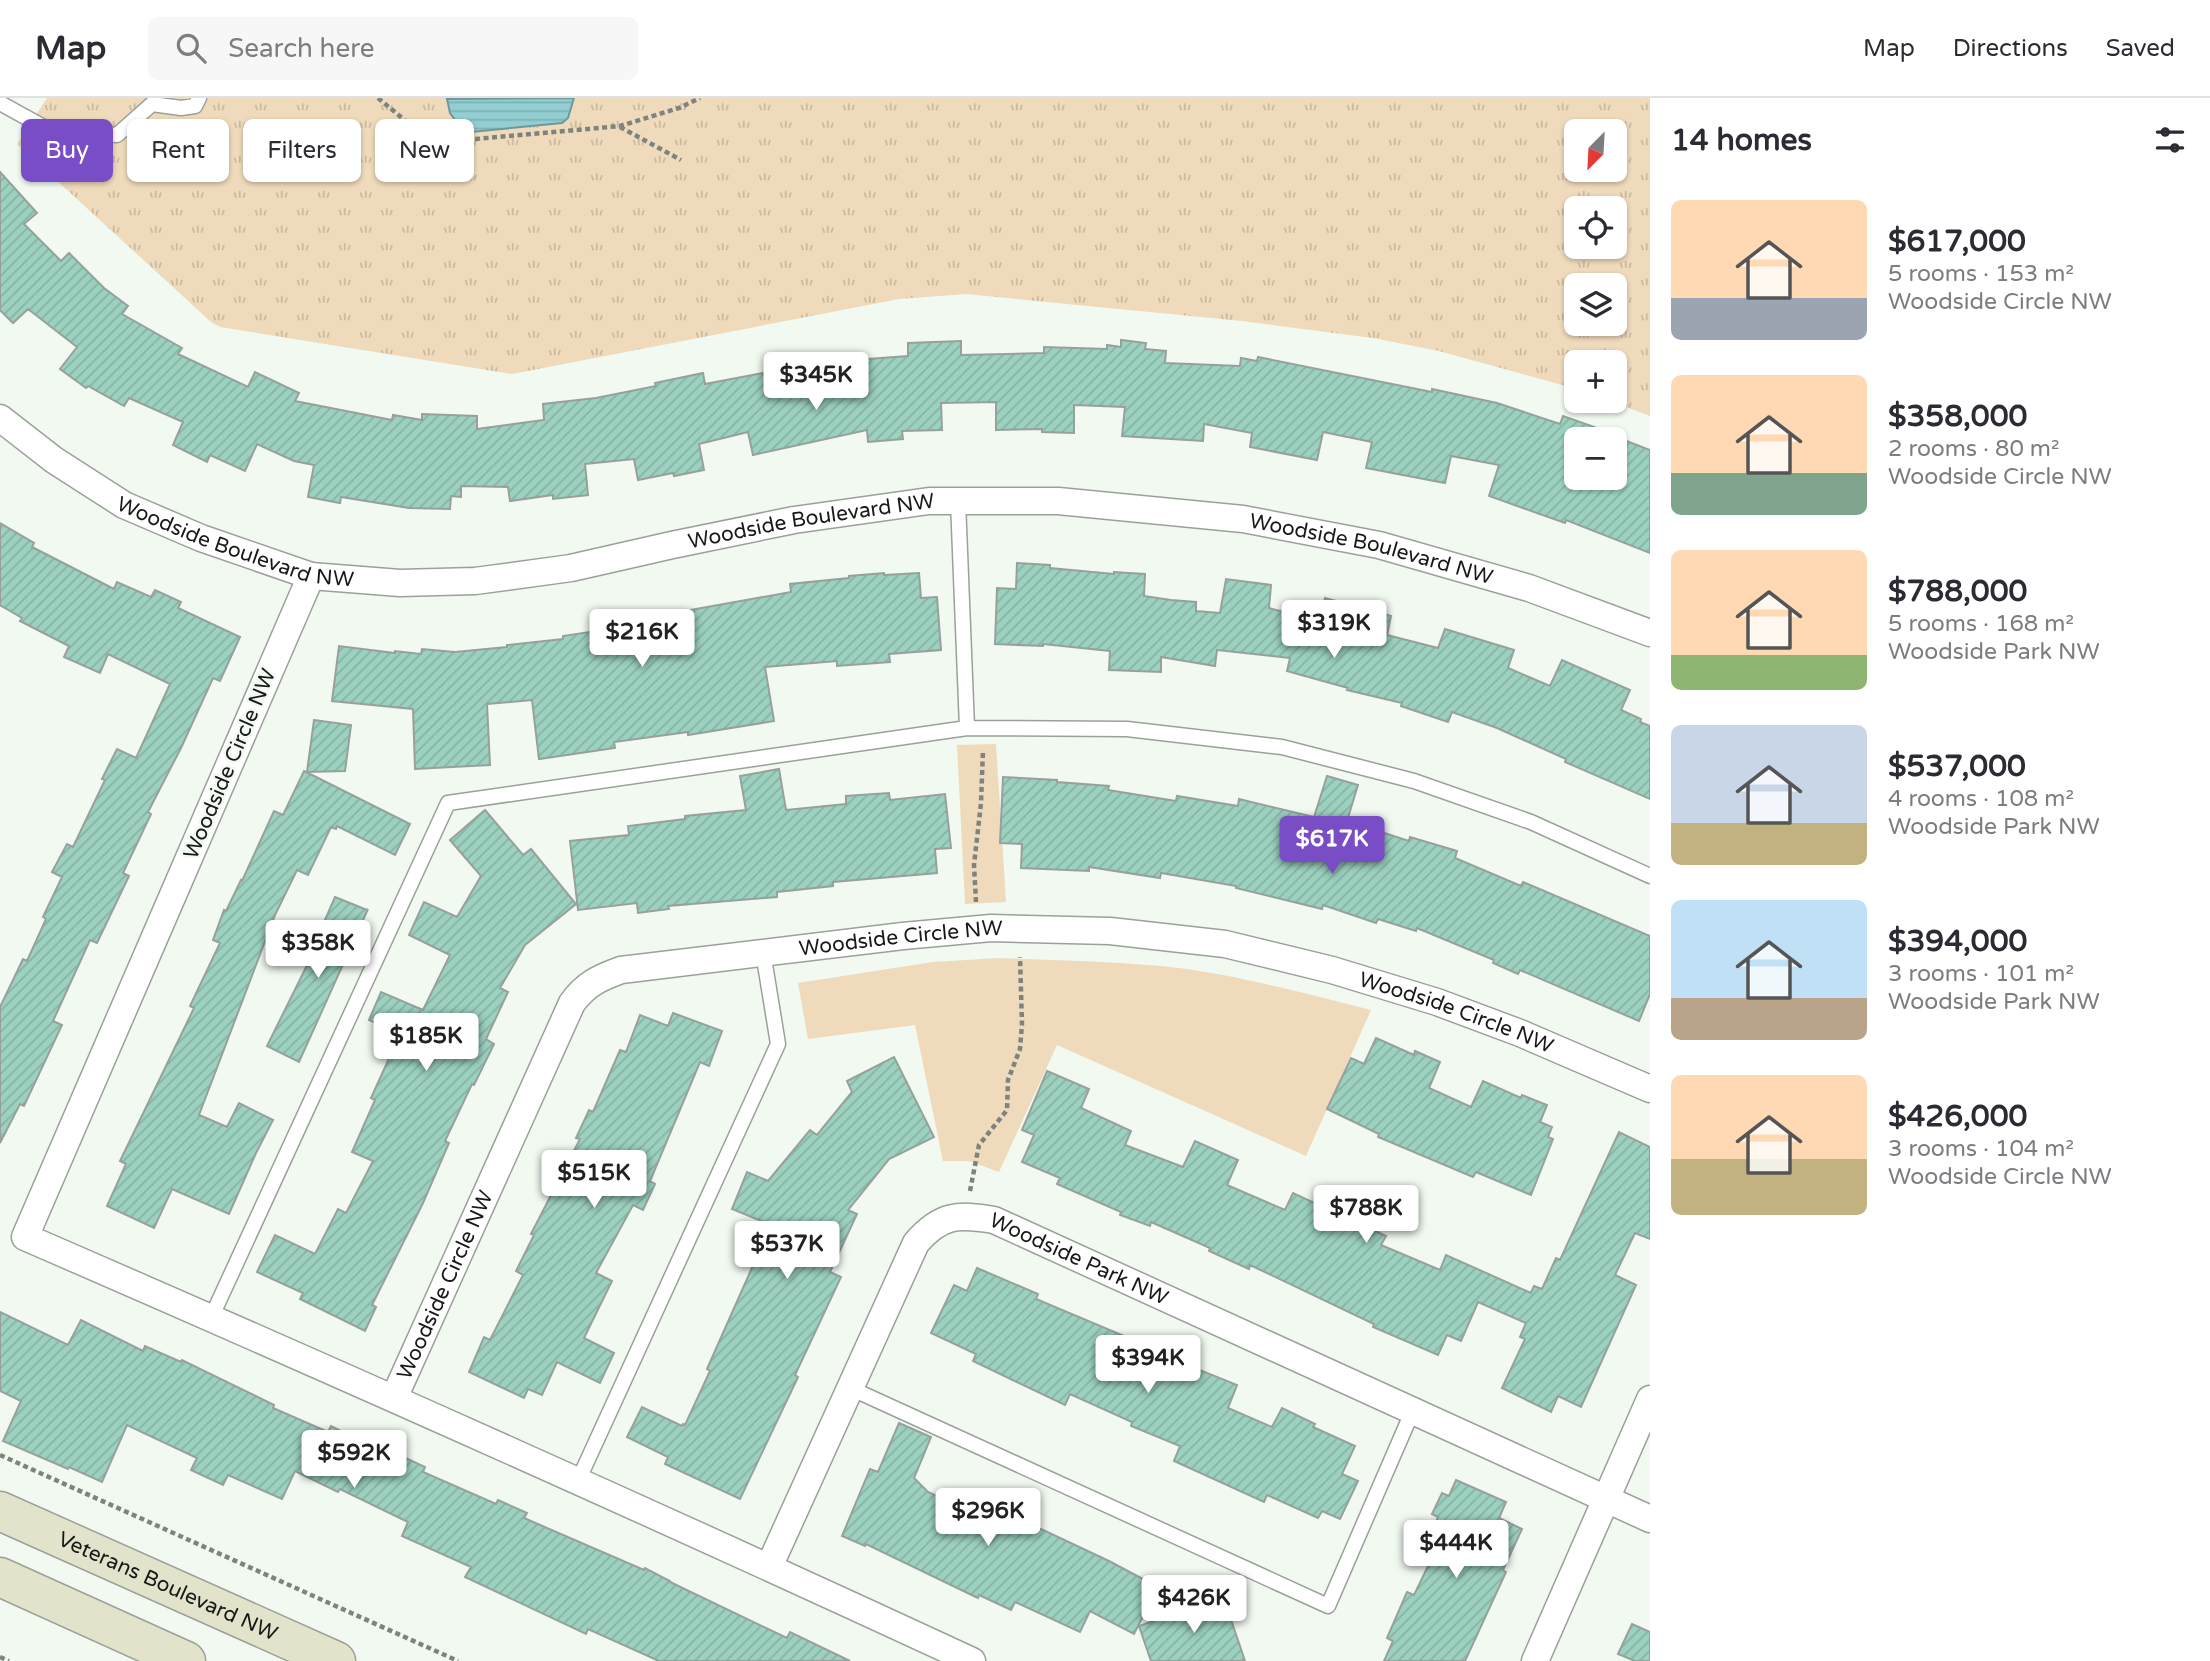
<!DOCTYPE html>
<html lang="en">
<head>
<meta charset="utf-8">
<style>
	:root { --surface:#fff; --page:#f7f7f7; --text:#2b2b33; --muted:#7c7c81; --line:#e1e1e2; --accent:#794dc6 }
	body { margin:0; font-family:"Varela Round",sans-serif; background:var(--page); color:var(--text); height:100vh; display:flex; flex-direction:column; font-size:26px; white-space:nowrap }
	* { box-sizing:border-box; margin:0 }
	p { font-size:23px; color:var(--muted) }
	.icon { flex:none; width:38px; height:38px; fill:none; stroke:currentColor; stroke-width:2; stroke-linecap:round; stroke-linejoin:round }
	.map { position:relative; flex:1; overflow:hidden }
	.side { display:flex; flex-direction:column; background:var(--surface); width:560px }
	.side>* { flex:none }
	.top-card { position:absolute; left:21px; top:21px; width:665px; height:63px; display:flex; gap:14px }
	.needle { width:46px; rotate:204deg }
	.controls { position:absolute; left:1564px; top:21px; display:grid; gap:14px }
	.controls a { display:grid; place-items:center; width:63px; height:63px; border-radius:10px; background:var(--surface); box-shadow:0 2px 5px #0004; font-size:35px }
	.price { position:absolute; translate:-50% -60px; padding:0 16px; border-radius:7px; background:#fff; color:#222; font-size:23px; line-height:46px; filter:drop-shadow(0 2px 4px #0008) }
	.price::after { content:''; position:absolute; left:50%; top:42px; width:21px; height:16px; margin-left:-10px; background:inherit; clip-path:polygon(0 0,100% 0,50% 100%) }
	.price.on { background:var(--accent); color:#fff }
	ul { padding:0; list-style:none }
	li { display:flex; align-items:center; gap:21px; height:175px; padding:0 21px }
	li span { display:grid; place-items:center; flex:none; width:196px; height:140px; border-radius:10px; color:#555 }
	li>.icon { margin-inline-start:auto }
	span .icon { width:84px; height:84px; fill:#fffc; stroke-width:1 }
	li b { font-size:30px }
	h2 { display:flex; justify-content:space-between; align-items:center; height:84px; padding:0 21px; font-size:30px }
	.chip { padding:0 24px; border-radius:10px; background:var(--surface); box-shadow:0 2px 5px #0004; font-size:24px; line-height:63px }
	.chip.on { background:var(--accent); color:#fff }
	header { display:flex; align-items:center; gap:42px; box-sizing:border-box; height:98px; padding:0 35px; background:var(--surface); border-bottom:2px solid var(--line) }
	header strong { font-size:33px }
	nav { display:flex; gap:38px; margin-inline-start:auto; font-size:24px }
	.search { width:490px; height:63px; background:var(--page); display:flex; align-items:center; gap:18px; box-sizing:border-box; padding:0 24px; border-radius:10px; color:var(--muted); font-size:26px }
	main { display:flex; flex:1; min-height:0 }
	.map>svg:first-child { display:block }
	.grass { fill:url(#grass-tufts); fill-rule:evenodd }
	.park { fill:#efdabb }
	.water { fill:url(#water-rules); stroke:#6e989b; stroke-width:2 }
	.building { fill:url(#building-hatch); stroke:#96a19d; stroke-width:2; fill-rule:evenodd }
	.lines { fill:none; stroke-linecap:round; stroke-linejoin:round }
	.service-casing { stroke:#9aa199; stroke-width:17 }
	.minor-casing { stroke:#9aa199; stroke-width:29 }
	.secondary-casing { stroke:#9aa199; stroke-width:41 }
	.path { stroke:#7e837e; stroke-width:4.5; stroke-dasharray:5 3.5; stroke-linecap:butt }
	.service { stroke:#fff; stroke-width:14 }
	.minor { stroke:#fff; stroke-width:26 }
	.secondary { stroke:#e2e3ca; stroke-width:38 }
	.labels { text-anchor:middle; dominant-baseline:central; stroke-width:5; stroke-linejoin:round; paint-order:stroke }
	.street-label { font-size:21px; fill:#171917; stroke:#f1f9f0 }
</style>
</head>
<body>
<header>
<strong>Map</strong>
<div class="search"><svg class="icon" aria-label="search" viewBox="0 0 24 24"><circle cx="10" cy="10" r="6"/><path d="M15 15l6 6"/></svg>Search here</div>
<nav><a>Map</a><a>Directions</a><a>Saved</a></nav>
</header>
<main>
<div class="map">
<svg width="1650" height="1563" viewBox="0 0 1650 1563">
	<defs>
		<pattern id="grass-tufts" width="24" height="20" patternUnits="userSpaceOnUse" patternTransform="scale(1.75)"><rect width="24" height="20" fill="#efdabb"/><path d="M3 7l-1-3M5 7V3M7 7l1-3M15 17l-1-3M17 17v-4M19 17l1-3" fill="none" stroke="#ccbaa0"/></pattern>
		<pattern id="water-rules" width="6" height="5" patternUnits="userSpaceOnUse" patternTransform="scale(1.75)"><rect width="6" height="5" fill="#93ced3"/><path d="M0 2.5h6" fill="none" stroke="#7eb0b4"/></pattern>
		<pattern id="building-hatch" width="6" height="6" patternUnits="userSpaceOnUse" patternTransform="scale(1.75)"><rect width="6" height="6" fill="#9cd1bf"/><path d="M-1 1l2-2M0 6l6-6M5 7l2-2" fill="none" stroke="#86b3a3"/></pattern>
	</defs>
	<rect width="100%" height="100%" fill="#f1f9f0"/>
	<path class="grass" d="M 47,0 L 1650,0 L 1650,318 L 1610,303 L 1615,303 L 1615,264 L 1577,264 L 1577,291 L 1439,253 L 1373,240 L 1242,223 L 966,196 L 899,201 L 512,276 L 220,229 L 211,224 L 17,46 ZM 1577,33 L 1615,33 L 1615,72 L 1577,72 ZM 1577,110 L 1615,110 L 1615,149 L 1577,149 ZM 1577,187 L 1615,187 L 1615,226 L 1577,226 Z"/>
	<path class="park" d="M 996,646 L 1006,804 L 965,806 L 957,647 Z
		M 999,860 C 1061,863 1125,863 1187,871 C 1249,880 1311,897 1371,912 L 1306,1058 L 1057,947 L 999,1074 L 969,1063 L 943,1063 L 915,927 L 808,941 L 798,885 L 933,864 Z"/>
	<path class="water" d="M 574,0 L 568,20 L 562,25 L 471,34 L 458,26 L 450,15 L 447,1 Z"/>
	<path class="building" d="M 0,74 L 37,115 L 24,126 L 61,163 L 69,155 L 104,190 L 128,208 L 122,216 L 182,250 L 178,256 L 248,289 L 255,274 L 299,295 L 295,303 L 392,322 L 393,317 L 422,322 L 422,316 L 477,318 L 477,331 L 544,322 L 543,306 L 596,300 L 656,288 L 655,285 L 703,275 L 705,286 L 763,275 L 763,277 L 827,264 L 908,258 L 908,245 L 961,243 L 961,257 L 1044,255 L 1044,249 L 1107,251 L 1107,247 L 1121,249 L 1121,242 L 1146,245 L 1145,251 L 1166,253 L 1165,265 L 1240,268 L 1241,260 L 1257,263 L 1258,259 L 1432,294 L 1432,291 L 1497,305 L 1560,326 L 1563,318 L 1617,337 L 1616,339 L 1650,352 L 1650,455 L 1566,422 L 1565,425 L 1489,398 L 1499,367 L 1451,358 L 1445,385 L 1366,370 L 1372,344 L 1323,334 L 1317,362 L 1250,349 L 1252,335 L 1204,326 L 1203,343 L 1122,338 L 1125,309 L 1074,307 L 1074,335 L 1042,334 L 1042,331 L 996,332 L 996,304 L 941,305 L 942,332 L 902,333 L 903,341 L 868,344 L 867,332 L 753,357 L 748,334 L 699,346 L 704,372 L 674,378 L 673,375 L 638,382 L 634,361 L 585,366 L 588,397 L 553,401 L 553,397 L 510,403 L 508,389 L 461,388 L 461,399 L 451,398 L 450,411 L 409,410 L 341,399 L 340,405 L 308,399 L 314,367 L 294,363 L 257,346 L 245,373 L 210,357 L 207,364 L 173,347 L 183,324 L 129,300 L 124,308 L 88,288 L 86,290 L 60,271 L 77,249 L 28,211 L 13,225 L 0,212 ZM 1577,341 L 1615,341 L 1615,380 L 1577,380 Z
		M 0,425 L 34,445 L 32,449 L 114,491 L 117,484 L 151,499 L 155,492 L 181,504 L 178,510 L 240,539 L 220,583 L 213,580 L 181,650 L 148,714 L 151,716 L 123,775 L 129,778 L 97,845 L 90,842 L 53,923 L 62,927 L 24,1008 L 20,1006 L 0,1045 L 0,909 L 23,861 L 27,863 L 46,821 L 43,819 L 62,779 L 52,774 L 67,746 L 73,749 L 105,682 L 102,681 L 117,651 L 136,660 L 170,586 L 108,556 L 100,575 L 64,559 L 69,548 L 20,523 L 22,520 L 0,507 Z
		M 1017,465 L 1050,467 L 1050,470 L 1114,476 L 1114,474 L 1145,476 L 1144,498 L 1171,502 L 1196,504 L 1196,513 L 1220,515 L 1226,481 L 1271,487 L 1269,510 L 1319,524 L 1325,500 L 1391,518 L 1387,537 L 1438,550 L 1445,531 L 1514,552 L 1508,570 L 1550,588 L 1562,562 L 1630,592 L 1621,612 L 1641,621 L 1640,624 L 1650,628 L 1650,701 L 1565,664 L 1566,661 L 1497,630 L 1452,614 L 1448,624 L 1401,608 L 1402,605 L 1347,592 L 1348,590 L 1287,573 L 1290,560 L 1217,552 L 1215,568 L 1161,559 L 1161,574 L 1109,572 L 1110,553 L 1043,546 L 1043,548 L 995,546 L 997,490 L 1016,491 Z
		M 884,475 L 884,477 L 919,475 L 921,500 L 937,499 L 941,552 L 889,556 L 890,564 L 837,568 L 837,563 L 765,569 L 774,623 L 688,637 L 688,634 L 614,644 L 615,650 L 539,661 L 532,602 L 487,606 L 490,667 L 415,671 L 413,611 L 332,603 L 339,548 L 395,555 L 395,553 L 421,556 L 422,551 L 455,554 L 507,549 L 507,547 L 563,541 L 563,538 L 629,528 L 628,522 L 656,515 L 657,518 L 791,494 L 790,486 L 849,480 L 849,478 Z
		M 314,622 L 351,627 L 345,673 L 307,674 Z
		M 779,671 L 786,712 L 846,706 L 846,698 L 889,695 L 890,702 L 945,696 L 951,750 L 935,751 L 937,775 L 833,784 L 833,788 L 777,794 L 777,799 L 668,808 L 669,811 L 638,815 L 637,805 L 578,812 L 570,743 L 629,737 L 628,728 L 685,721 L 685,718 L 746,712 L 740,678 Z
		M 304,673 L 410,726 L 395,757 L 337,728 L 336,731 L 331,729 L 308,777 L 297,772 L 275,817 L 199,1017 L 227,1029 L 239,1005 L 273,1022 L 256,1055 L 229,1116 L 172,1091 L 154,1130 L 107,1108 L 126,1066 L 120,1063 L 194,910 L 190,908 L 220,845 L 213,842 L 224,812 L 226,813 L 241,782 L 242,783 L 274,713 L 283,717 Z
		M 1327,678 L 1358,687 L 1347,723 L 1409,743 L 1410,739 L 1457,753 L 1455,760 L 1521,788 L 1523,784 L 1650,838 L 1650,896 L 1639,923 L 1520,872 L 1518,876 L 1493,865 L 1494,862 L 1417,830 L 1416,833 L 1378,821 L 1376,825 L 1323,807 L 1322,811 L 1236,790 L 1236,788 L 1161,775 L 1160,780 L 1089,769 L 1089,773 L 1021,770 L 1022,746 L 1000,745 L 1003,679 L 1057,682 L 1057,684 L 1109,688 L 1108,692 L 1176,703 L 1177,698 L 1238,708 L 1239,701 L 1314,719 Z
		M 485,712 L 523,757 L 531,751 L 576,806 L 525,847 L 500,890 L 508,894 L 486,941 L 494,946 L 474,987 L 472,986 L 445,1043 L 449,1045 L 423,1105 L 372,1207 L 376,1209 L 365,1233 L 300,1201 L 303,1195 L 257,1174 L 275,1137 L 315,1156 L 338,1111 L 346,1115 L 373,1063 L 352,1054 L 375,1002 L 371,1000 L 400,936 L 369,922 L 381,894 L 423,912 L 450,857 L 409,837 L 424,804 L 457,819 L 481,778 L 450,742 Z
		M 335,799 L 367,812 L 368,811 L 299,964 L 267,948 L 324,833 L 321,831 Z
		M 673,915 L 722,933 L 709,968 L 700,964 L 650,1083 L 655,1086 L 643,1112 L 633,1107 L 596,1175 L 612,1183 L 584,1240 L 614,1255 L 600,1285 L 557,1264 L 542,1297 L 528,1291 L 524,1300 L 469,1274 L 484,1239 L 490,1242 L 523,1177 L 516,1173 L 534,1137 L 531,1136 L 580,1041 L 576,1040 L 589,1012 L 593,1014 L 620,952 L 626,954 L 640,917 L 668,928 Z
		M 1376,940 L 1414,957 L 1415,953 L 1440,964 L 1429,990 L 1471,1009 L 1483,983 L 1521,1000 L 1522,997 L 1547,1007 L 1540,1024 L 1552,1029 L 1548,1039 L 1553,1041 L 1531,1097 L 1476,1074 L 1473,1079 L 1378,1039 L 1379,1036 L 1327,1011 L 1351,960 L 1364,966 Z
		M 894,959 L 934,1039 L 889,1061 L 848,1112 L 857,1116 L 830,1174 L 841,1179 L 795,1277 L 798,1279 L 740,1401 L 665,1366 L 668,1359 L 627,1339 L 642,1309 L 682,1328 L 683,1326 L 685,1327 L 710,1273 L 707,1271 L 771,1127 L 732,1111 L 747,1074 L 768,1083 L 810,1032 L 817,1037 L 852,994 L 847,983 Z
		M 1047,973 L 1089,991 L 1081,1010 L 1131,1033 L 1125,1047 L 1183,1069 L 1195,1043 L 1238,1062 L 1227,1087 L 1285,1112 L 1293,1095 L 1386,1138 L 1381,1147 L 1440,1172 L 1446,1157 L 1531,1195 L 1534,1188 L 1542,1191 L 1556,1160 L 1560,1162 L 1619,1034 L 1650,1049 L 1650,1141 L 1635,1135 L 1615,1177 L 1636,1187 L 1581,1309 L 1558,1298 L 1551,1314 L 1502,1290 L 1525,1241 L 1520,1239 L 1526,1225 L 1478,1204 L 1461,1243 L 1447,1237 L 1438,1257 L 1373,1229 L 1374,1226 L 1250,1167 L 1249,1171 L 1209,1153 L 1210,1150 L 1151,1124 L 1150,1128 L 1120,1117 L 1121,1114 L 1057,1086 L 1060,1080 L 1022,1064 L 1034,1037 L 1022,1032 Z
		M 977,1170 L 1038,1196 L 1036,1201 L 1136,1243 L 1135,1246 L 1237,1287 L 1228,1310 L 1272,1329 L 1282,1310 L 1315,1326 L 1313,1329 L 1355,1348 L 1342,1376 L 1358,1383 L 1340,1421 L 1322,1413 L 1318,1420 L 1267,1397 L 1264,1404 L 1174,1363 L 1180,1348 L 1131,1328 L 1132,1324 L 1070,1296 L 1065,1307 L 973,1263 L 976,1256 L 931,1235 L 954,1187 L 967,1193 Z
		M 0,1214 L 68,1247 L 81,1222 L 143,1253 L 145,1248 L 181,1264 L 182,1262 L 274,1307 L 273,1310 L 328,1334 L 331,1328 L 391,1358 L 393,1354 L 425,1369 L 423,1374 L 496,1406 L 498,1402 L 527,1415 L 524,1420 L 644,1472 L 645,1470 L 670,1483 L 670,1484 L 787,1540 L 790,1534 L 850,1563 L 659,1563 L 588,1531 L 586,1536 L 465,1479 L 471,1469 L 402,1438 L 408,1424 L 340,1391 L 338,1394 L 295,1373 L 282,1401 L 228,1377 L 223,1387 L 191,1372 L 197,1360 L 127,1327 L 102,1384 L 69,1369 L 68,1371 L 3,1343 L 21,1303 L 0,1293 Z
		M 899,1325 L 931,1339 L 914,1380 L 928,1394 L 967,1412 L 973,1399 L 1109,1463 L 1158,1489 L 1134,1536 L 1090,1513 L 1080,1534 L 1015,1504 L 1011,1512 L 979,1497 L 978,1500 L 866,1446 L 865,1448 L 842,1438 L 870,1371 L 878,1374 Z
		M 1456,1382 L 1506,1404 L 1499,1420 L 1522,1431 L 1503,1472 L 1506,1474 L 1465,1563 L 1384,1563 L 1393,1543 L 1387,1540 L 1407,1494 L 1414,1497 L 1446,1431 L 1435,1426 L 1438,1419 L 1432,1416 L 1442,1395 L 1449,1398 Z
		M 1223,1498 L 1245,1563 L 1151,1563 L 1139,1528 Z
		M 1632,1526 L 1650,1534 L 1650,1563 L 1635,1563 L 1618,1556 Z"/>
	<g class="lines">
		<defs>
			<path id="service" d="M 0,5 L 49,32 L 117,37 L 152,6 L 181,10 L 195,8 L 199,0
				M 958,403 L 967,630
				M 211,1220 L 448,705 L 967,630 L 1127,631 L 1282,649 L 1414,683 L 1531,724 L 1650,778
				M 850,1290 L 1328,1508 L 1413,1312
				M 578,1383 L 778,946 L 763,854"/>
			<g id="minor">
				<path id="s1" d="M 0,320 L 54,362 L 124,407 L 201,440 L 311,478 L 400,485 L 475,483 L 571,470 L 672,447 L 794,422 L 929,403 L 1058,403 L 1243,421 L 1379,447 L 1529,490 L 1650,535"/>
				<path d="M 311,478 L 25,1139 C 343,1277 659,1418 972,1563"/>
				<path id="s2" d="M 394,1300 L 572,905 C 586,886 599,880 621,872 L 903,838 L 991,830 L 1110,833 L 1225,846 L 1332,872 L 1437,904 L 1520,935 L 1650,991"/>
				<path id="s3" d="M 769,1469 L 916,1145 C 941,1116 958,1116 994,1122 L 1650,1421"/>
				<path d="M 1535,1563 L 1650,1301"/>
			</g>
			<g id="secondary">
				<path id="s4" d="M 0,1413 L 336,1563"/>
				<path d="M 0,1479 L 186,1563"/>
			</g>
		</defs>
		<use href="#service" class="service-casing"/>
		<use href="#minor" class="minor-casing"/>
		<use href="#secondary" class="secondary-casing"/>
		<path class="path" d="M 378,0 L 413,29 L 436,41 L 476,41 L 620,28 L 679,10 L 700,0
			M 620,29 L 681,62
			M 976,804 L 974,767 L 981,705 L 983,652
			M 970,1093 L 979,1047 L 1007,1012 L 1008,982 L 1020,951 L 1022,926 L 1020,859
			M 0,1357 L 458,1563
			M 0,1559 L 9,1563"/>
		<use href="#service" class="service"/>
		<use href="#minor" class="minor"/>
		<use href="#secondary" class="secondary"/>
	</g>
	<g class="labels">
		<g class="street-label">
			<text stroke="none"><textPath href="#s1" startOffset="858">Woodside Boulevard NW</textPath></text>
			<text stroke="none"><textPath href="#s1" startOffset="270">Woodside Boulevard NW</textPath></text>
			<text stroke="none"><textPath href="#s1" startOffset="1424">Woodside Boulevard NW</textPath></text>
			<text transform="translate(230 666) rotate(-67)">Woodside Circle NW</text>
			<text stroke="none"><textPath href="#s2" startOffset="775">Woodside Circle NW</textPath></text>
			<text stroke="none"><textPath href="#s2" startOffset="1342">Woodside Circle NW</textPath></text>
			<text stroke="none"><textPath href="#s3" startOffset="536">Woodside Park NW</textPath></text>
			<text stroke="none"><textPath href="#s2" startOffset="124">Woodside Circle NW</textPath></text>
			<text stroke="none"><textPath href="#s4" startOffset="184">Veterans Boulevard NW</textPath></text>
		</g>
	</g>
</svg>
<div class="controls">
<a><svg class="needle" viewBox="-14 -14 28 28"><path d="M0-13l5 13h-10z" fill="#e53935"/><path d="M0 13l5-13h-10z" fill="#7c7c81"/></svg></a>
<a><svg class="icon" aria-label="locate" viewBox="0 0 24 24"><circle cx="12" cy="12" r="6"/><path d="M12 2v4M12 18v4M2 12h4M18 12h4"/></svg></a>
<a><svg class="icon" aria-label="layers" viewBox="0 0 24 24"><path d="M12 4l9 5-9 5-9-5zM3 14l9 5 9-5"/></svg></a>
<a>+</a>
<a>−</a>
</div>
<b class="price" style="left:816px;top:314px">$345K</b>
<b class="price" style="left:1334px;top:562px">$319K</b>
<b class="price" style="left:642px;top:571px">$216K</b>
<b class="price on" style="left:1332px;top:778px">$617K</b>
<b class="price" style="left:318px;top:882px">$358K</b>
<b class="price" style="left:426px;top:975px">$185K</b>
<b class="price" style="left:594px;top:1112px">$515K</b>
<b class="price" style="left:1366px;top:1147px">$788K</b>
<b class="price" style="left:787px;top:1183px">$537K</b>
<b class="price" style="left:1148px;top:1297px">$394K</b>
<b class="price" style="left:354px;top:1392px">$592K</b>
<b class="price" style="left:988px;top:1450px">$296K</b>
<b class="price" style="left:1456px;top:1482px">$444K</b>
<b class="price" style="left:1194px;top:1537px">$426K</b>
<div class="top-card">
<a class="chip on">Buy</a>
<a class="chip">Rent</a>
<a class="chip">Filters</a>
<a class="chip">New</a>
</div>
</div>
<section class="side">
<h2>14 homes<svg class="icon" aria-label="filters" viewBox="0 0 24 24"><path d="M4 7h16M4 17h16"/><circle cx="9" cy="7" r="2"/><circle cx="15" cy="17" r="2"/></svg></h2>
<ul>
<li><span style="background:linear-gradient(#ffd9b3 70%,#9aa5b1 0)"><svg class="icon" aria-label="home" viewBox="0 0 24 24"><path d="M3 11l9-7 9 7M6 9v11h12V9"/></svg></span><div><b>$617,000</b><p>5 rooms · 153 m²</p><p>Woodside Circle NW</p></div></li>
<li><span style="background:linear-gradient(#ffd9b3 70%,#7fa58c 0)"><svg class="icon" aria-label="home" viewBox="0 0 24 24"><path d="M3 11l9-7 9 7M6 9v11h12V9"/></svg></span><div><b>$358,000</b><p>2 rooms · 80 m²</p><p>Woodside Circle NW</p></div></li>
<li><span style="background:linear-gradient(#ffd9b3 75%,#8fb573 0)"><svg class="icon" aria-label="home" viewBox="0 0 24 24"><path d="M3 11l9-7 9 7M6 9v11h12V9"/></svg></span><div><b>$788,000</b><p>5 rooms · 168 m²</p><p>Woodside Park NW</p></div></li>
<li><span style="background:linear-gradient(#c9d6e8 70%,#c2b280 0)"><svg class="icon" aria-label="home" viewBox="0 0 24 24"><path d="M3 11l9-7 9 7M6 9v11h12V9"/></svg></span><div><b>$537,000</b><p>4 rooms · 108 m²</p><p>Woodside Park NW</p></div></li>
<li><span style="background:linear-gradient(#bfe0f5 70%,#b9a48a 0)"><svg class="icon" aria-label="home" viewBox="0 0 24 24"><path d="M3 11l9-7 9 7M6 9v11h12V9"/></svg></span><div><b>$394,000</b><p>3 rooms · 101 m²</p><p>Woodside Park NW</p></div></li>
<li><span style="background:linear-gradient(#ffd9b3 60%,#c2b280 0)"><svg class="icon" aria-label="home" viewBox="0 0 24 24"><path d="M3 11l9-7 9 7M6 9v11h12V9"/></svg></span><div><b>$426,000</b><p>3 rooms · 104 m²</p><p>Woodside Circle NW</p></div></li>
</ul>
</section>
</main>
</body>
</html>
